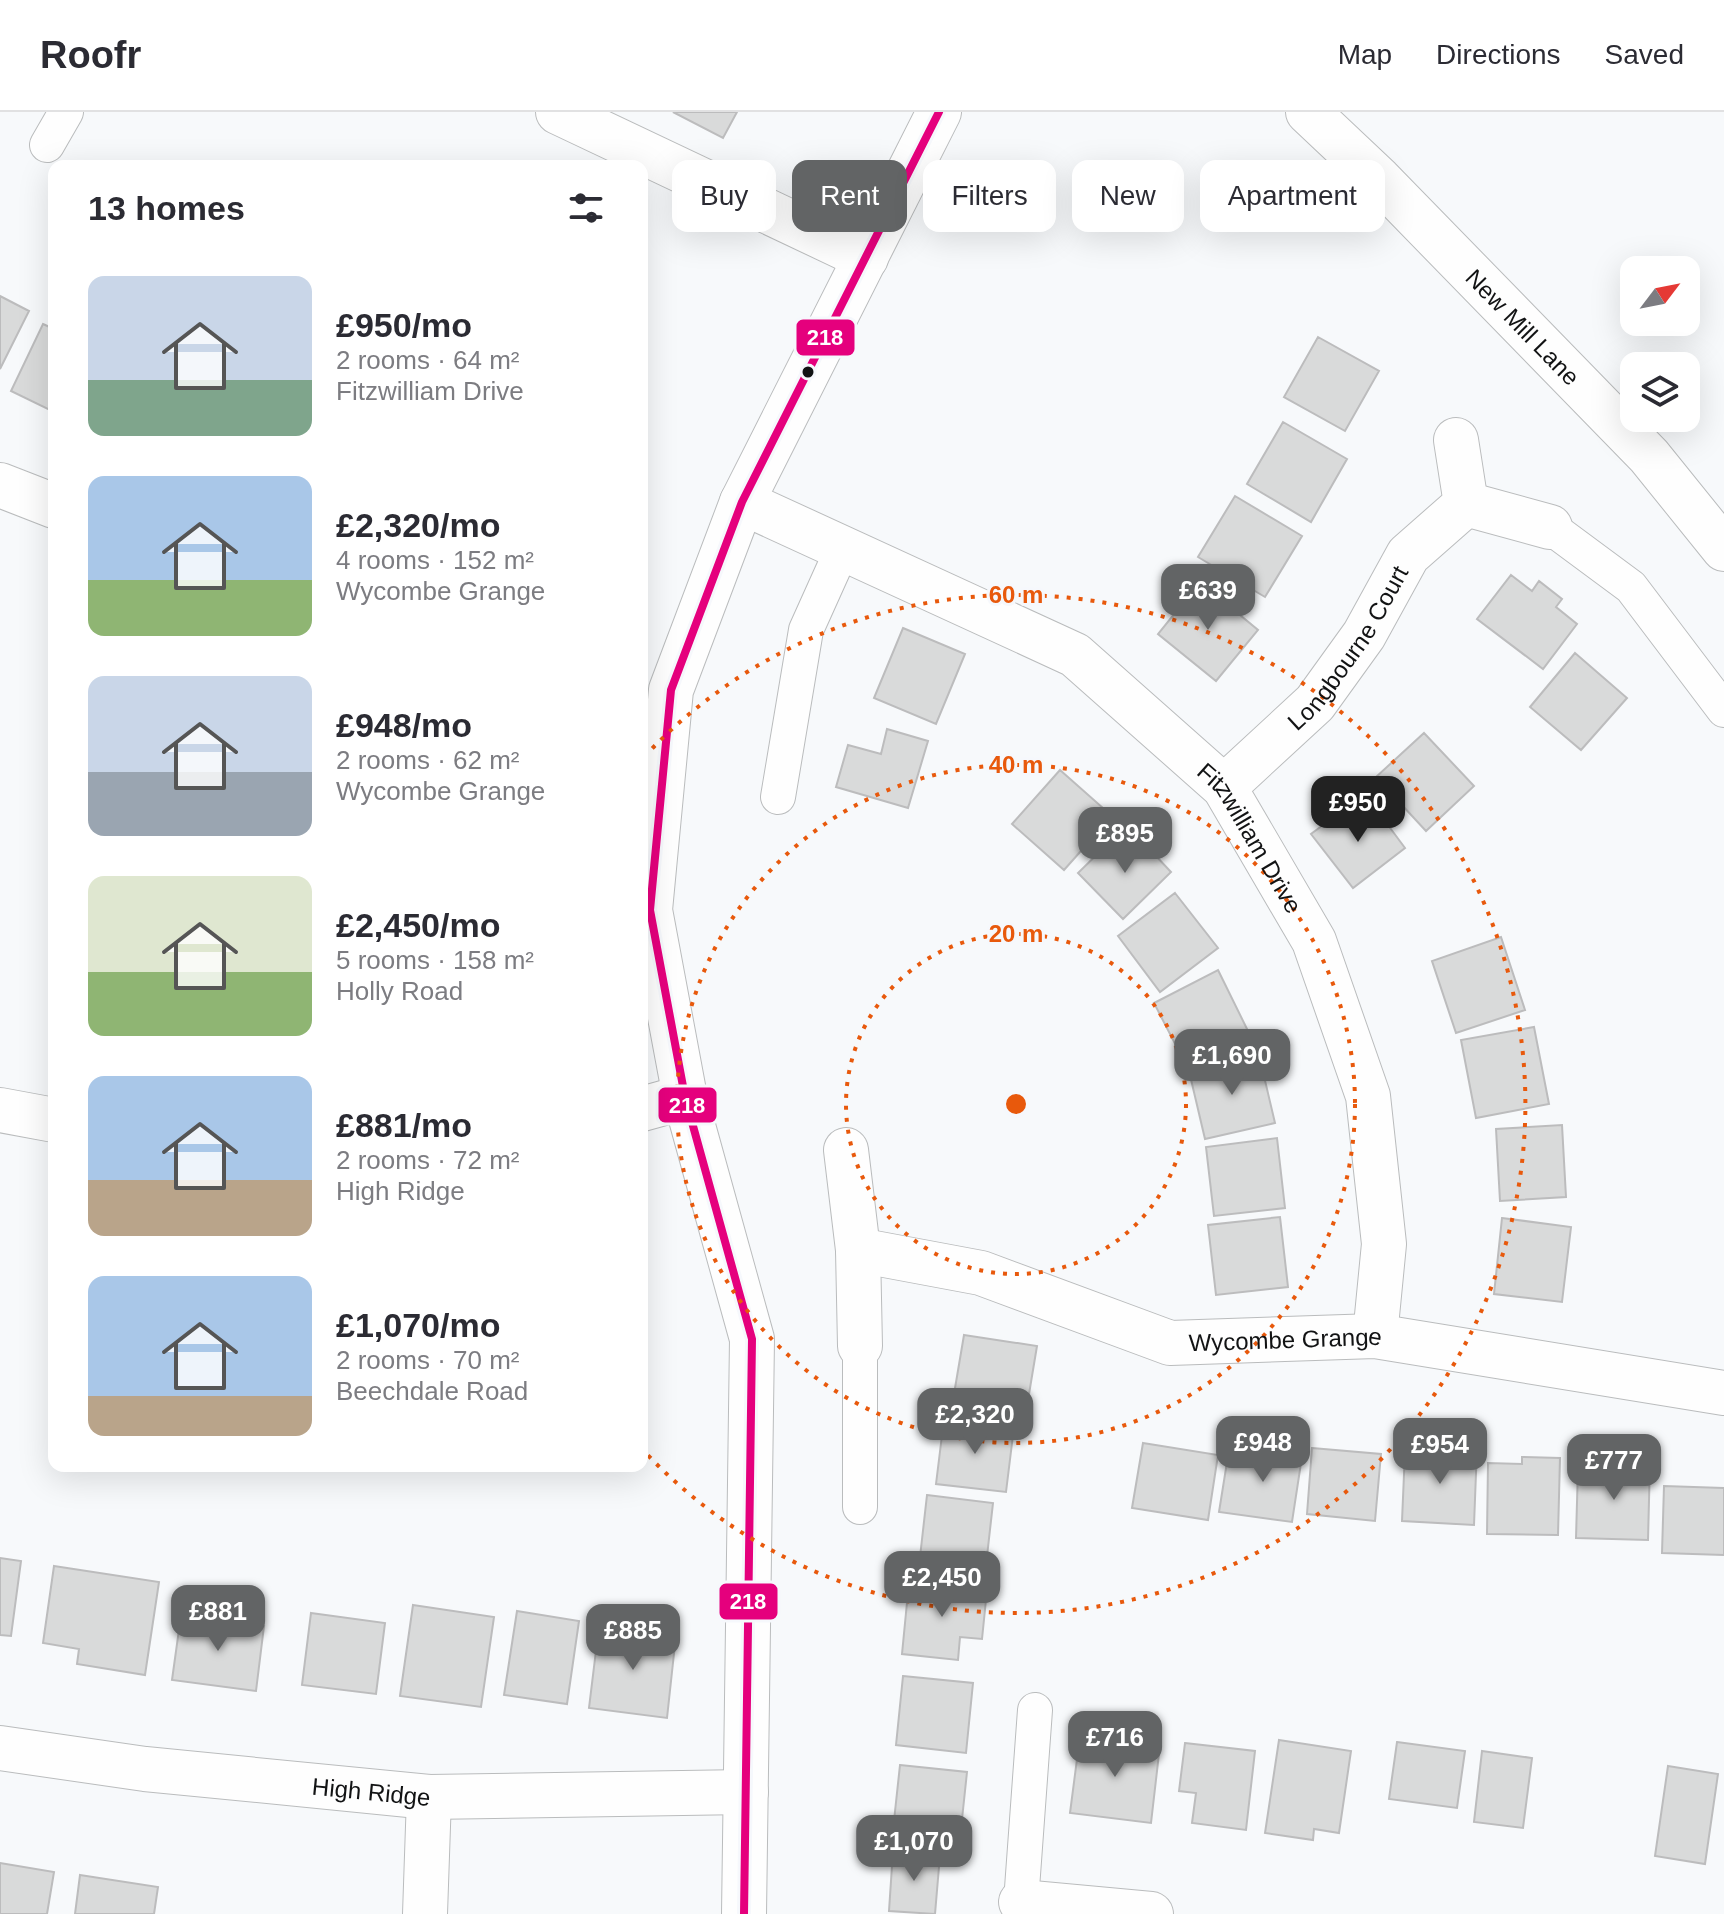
<!DOCTYPE html>
<html lang="en">
<head>
<meta charset="utf-8">
<style>
	:root { --surface:#fff; --page:#f2f2f3; --text:#2b2b33; --muted:#7c7c81; --line:#e1e1e2; --accent:#626465 }
	body { margin:0; font-family:Helvetica,sans-serif; background:var(--page); color:var(--text); height:100vh; display:flex; flex-direction:column; font-size:30px; white-space:nowrap }
	* { box-sizing:border-box; margin:0 }
	p { font-size:26px; color:var(--muted) }
	.icon { flex:none; width:44px; height:44px; fill:none; stroke:currentColor; stroke-width:2; stroke-linecap:round; stroke-linejoin:round }
	.map { position:relative; flex:1; overflow:hidden }
	.drawer { position:absolute; left:48px; top:48px; width:600px; height:1312px; display:flex; flex-direction:column; background:var(--surface); border-radius:16px; box-shadow:0 8px 32px #0002 }
	.drawer>* { flex:none }
	.guide { position:absolute; left:672px; top:48px; width:760px; height:72px; display:flex; gap:16px }
	.needle { width:52px; rotate:58deg }
	.tools { position:absolute; left:1620px; top:144px; display:grid; gap:16px }
	.tools a { display:grid; place-items:center; width:80px; height:80px; border-radius:16px; background:var(--surface); box-shadow:0 8px 32px #0002; font-size:40px }
	.price { position:absolute; translate:-50% -68px; padding:0 18px; border-radius:16px; background:var(--accent); color:#fff; font-size:26px; line-height:52px; filter:drop-shadow(0 2px 4px #0008) }
	.price::after { content:''; position:absolute; left:50%; top:48px; width:24px; height:18px; margin-left:-12px; background:inherit; clip-path:polygon(0 0,100% 0,50% 100%) }
	.price.active { background:#222; color:#fff }
	ul { padding:0; list-style:none }
	li { display:flex; align-items:center; gap:24px; height:200px; padding:0 40px }
	li span { display:grid; place-items:center; flex:none; width:224px; height:160px; border-radius:16px; color:#555 }
	li>.icon { margin-inline-start:auto }
	span .icon { width:96px; height:96px; fill:#fffc; stroke-width:1 }
	li b { font-size:34px }
	h2 { display:flex; justify-content:space-between; align-items:center; height:96px; padding:0 40px; font-size:34px }
	.pill { padding:0 28px; border-radius:16px; background:var(--surface); box-shadow:0 8px 32px #0002; font-size:28px; line-height:72px }
	.pill.active { background:var(--accent); color:#fff }
	header { display:flex; align-items:center; gap:48px; box-sizing:border-box; height:112px; padding:0 40px; background:var(--surface); border-bottom:2px solid var(--line) }
	header strong { font-size:38px }
	nav { display:flex; gap:44px; margin-inline-start:auto; font-size:28px }
	.map>svg:first-child { display:block }
	.building { fill:#d9dada; stroke:#bcbcbd; stroke-width:2 }
	.lines { fill:none; stroke-linecap:round; stroke-linejoin:round }
	.lane-casing { stroke:#babcbd; stroke-width:36 }
	.street-casing { stroke:#babcbd; stroke-width:46 }
	.secondary-casing { stroke:#babcbd; stroke-width:46 }
	.lane { stroke:#fefefe; stroke-width:34 }
	.street { stroke:#fefefe; stroke-width:44 }
	.secondary { stroke:#fefefe; stroke-width:44 }
	.bus-1-casing { stroke:#f6f8fc; stroke-width:14 }
	.bus-1 { stroke:#e5007d; stroke-width:8 }
	.ring { fill:none; stroke:#e8590c; stroke-width:4; stroke-dasharray:4 8 }
	.bus-dot { fill:#121314; stroke:#f6f8fc; stroke-width:3 }
	.labels { text-anchor:middle; dominant-baseline:central; stroke-width:6; stroke-linejoin:round; paint-order:stroke }
	.street-label { font-size:24px; fill:#121314; stroke:#f6f8fc }
	.centre { fill:#e8590c; stroke:#f6f8fc; stroke-width:4 }
	.ring-label { font-size:24px; text-anchor:middle; font-weight:bold; fill:#e8590c; stroke:#f6f8fc; stroke-width:6; stroke-linejoin:round; paint-order:stroke }
	.line-badge { stroke:#f6f8fc; stroke-width:3 }
	.badge-label { font-size:22px; text-anchor:middle; font-weight:bold; fill:#fff }
</style>
</head>
<body>
<header>
<strong>Roofr</strong>
<nav><a>Map</a><a>Directions</a><a>Saved</a></nav>
</header>
<div class="map">
<svg width="1724" height="1802" viewBox="0 0 1724 1802">
	<rect width="100%" height="100%" fill="#f7f9fb"/>
	<path class="building" d="M 673,0 L 737,0 L 723,26 Z
		M 0,184 L 29,199 L 0,257 Z
		M 43,212 L 54,217 L 54,300 L 11,279 Z
		M 1318,225 L 1379,259 L 1345,319 L 1284,285 Z
		M 1283,310 L 1347,347 L 1311,410 L 1247,372 Z
		M 1235,384 L 1302,424 L 1265,485 L 1198,445 Z
		M 1511,463 L 1532,479 L 1539,469 L 1562,487 L 1556,495 L 1577,512 L 1543,557 L 1477,507 Z
		M 1200,470 L 1258,518 L 1216,569 L 1158,522 Z
		M 903,516 L 965,542 L 936,612 L 874,586 Z
		M 1575,541 L 1627,586 L 1581,638 L 1530,595 Z
		M 887,617 L 928,629 L 908,696 L 836,675 L 848,633 L 881,642 Z
		M 1424,621 L 1474,674 L 1426,719 L 1376,665 Z
		M 1060,658 L 1112,704 L 1064,758 L 1012,712 Z
		M 1373,693 L 1405,736 L 1353,776 L 1311,722 L 1346,696 L 1355,707 Z
		M 1114,726 L 1126,738 L 1139,726 L 1171,760 L 1123,807 L 1078,761 Z
		M 1175,781 L 1218,836 L 1160,880 L 1118,824 Z
		M 1501,825 L 1525,898 L 1456,921 L 1432,849 Z
		M 1218,858 L 1249,921 L 1186,953 L 1154,891 Z
		M 1534,915 L 1549,992 L 1476,1006 L 1461,928 Z
		M 1259,943 L 1275,1011 L 1205,1027 L 1189,959 Z
		M 1562,1013 L 1566,1085 L 1500,1089 L 1496,1017 Z
		M 1277,1026 L 1285,1096 L 1214,1104 L 1206,1035 Z
		M 1280,1105 L 1288,1175 L 1216,1183 L 1208,1113 Z
		M 1502,1106 L 1571,1115 L 1562,1190 L 1494,1182 Z
		M 964,1223 L 1037,1234 L 1026,1300 L 953,1288 Z
		M 944,1307 L 1014,1315 L 1006,1380 L 936,1372 Z
		M 1143,1331 L 1218,1343 L 1208,1408 L 1132,1396 Z
		M 1255,1331 L 1303,1338 L 1292,1410 L 1219,1400 L 1227,1350 L 1252,1354 Z
		M 1439,1334 L 1477,1335 L 1474,1413 L 1402,1409 L 1405,1339 L 1439,1341 Z
		M 1312,1336 L 1381,1342 L 1375,1409 L 1307,1402 Z
		M 1522,1345 L 1560,1346 L 1558,1423 L 1487,1422 L 1488,1351 L 1522,1352 Z
		M 1613,1349 L 1650,1350 L 1648,1428 L 1576,1426 L 1578,1355 L 1612,1356 Z
		M 1664,1374 L 1724,1376 L 1724,1443 L 1662,1441 Z
		M 927,1383 L 993,1391 L 985,1462 L 919,1454 Z
		M 0,1446 L 21,1449 L 11,1524 L 0,1523 Z
		M 54,1454 L 159,1470 L 145,1563 L 77,1552 L 79,1537 L 43,1531 Z
		M 909,1470 L 987,1478 L 982,1527 L 960,1525 L 958,1548 L 902,1542 Z
		M 413,1493 L 494,1505 L 481,1595 L 400,1584 Z
		M 517,1499 L 579,1509 L 567,1592 L 504,1583 Z
		M 311,1501 L 385,1511 L 376,1582 L 302,1573 Z
		M 181,1503 L 264,1514 L 256,1579 L 172,1568 Z
		M 599,1514 L 676,1523 L 667,1606 L 589,1596 Z
		M 903,1564 L 973,1571 L 966,1641 L 896,1633 Z
		M 1080,1624 L 1160,1633 L 1151,1711 L 1070,1701 Z
		M 1279,1628 L 1351,1639 L 1339,1721 L 1314,1717 L 1313,1728 L 1265,1721 Z
		M 1397,1630 L 1465,1639 L 1457,1696 L 1389,1687 Z
		M 1185,1631 L 1255,1639 L 1246,1718 L 1192,1711 L 1196,1681 L 1179,1679 Z
		M 1482,1639 L 1532,1646 L 1523,1716 L 1474,1710 Z
		M 900,1653 L 967,1660 L 960,1726 L 893,1718 Z
		M 1668,1654 L 1718,1662 L 1705,1752 L 1655,1744 Z
		M 893,1739 L 940,1743 L 935,1802 L 889,1799 Z
		M 0,1751 L 54,1760 L 47,1802 L 0,1802 Z
		M 80,1763 L 158,1775 L 154,1802 L 75,1802 Z"/>
	<g class="lines">
		<defs>
			<path id="lane" d="M 47,33 L 66,0
				M 1550,415 L 1631,475 L 1724,598
				M 778,685 L 806,518 L 842,438
				M 860,1234 L 860,1395
				M 1021,1790 L 1035,1598"/>
			<g id="street">
				<path d="M 558,0 L 866,146"/>
				<path d="M 0,373 L 54,394"/>
				<path id="s1" d="M 742,390 L 1075,543 L 1224,675 L 1314,829 L 1368,984 L 1384,1132 L 1375,1224"/>
				<path d="M 1466,392 L 1550,415"/>
				<path id="s2" d="M 1224,675 L 1315,591 L 1364,523 L 1408,443 L 1466,392 L 1456,328"/>
				<path d="M 642,997 L 685,985"/>
				<path d="M 0,998 L 54,1008"/>
				<path d="M 846,1038 L 858,1138 L 860,1234"/>
				<path id="s3" d="M 858,1138 L 981,1161 L 1170,1231 L 1375,1224 L 1724,1281"/>
				<path id="s4" d="M 0,1636 L 145,1657 L 429,1685 L 746,1680"/>
				<path d="M 1021,1790 L 1151,1802"/>
				<path d="M 425,1802 L 429,1685"/>
				<path d="M 744,1802 L 752,1227 L 685,985 L 650,798 L 671,578 L 742,390 L 939,0"/>
			</g>
			<g id="secondary">
				<path id="s5" d="M 1308,0 L 1379,67 L 1649,344 L 1724,437"/>
			</g>
		</defs>
		<use href="#lane" class="lane-casing"/>
		<use href="#street" class="street-casing"/>
		<use href="#secondary" class="secondary-casing"/>
		<use href="#lane" class="lane"/>
		<use href="#street" class="street"/>
		<use href="#secondary" class="secondary"/>
		<defs>
			<path id="bus-1" d="M 744,1802 L 752,1227 L 685,985 L 650,798 L 671,578 L 742,390 L 939,0"/>
		</defs>
		<use href="#bus-1" class="bus-1-casing"/>
		<use href="#bus-1" class="bus-1"/>
	</g>
	<g class="ring">
		<circle cx="1016" cy="992" r="170"/>
		<circle cx="1016" cy="992" r="339"/>
		<path d="M644 645A509 509 0 1 1 644 1339"/>
	</g>
	<circle class="bus-dot" cx="808" cy="260" r="7"/>
	<g class="labels">
		<g class="street-label">
			<text stroke="none"><textPath href="#s5" startOffset="304">New Mill Lane</textPath></text>
			<text stroke="none"><textPath href="#s2" startOffset="188">Longbourne Court</textPath></text>
			<text stroke="none"><textPath href="#s1" startOffset="622">Fitzwilliam Drive</textPath></text>
			<text stroke="none"><textPath href="#s3" startOffset="442">Wycombe Grange</textPath></text>
			<text stroke="none"><textPath href="#s4" startOffset="374">High Ridge</textPath></text>
		</g>
	</g>
	<circle cx="1016" cy="992" r="12" class="centre"/>
	<g class="ring-label">
		<text x="1016" y="491">60 m</text>
		<text x="1016" y="661">40 m</text>
		<text x="1016" y="830">20 m</text>
	</g>
	<g class="line-badge">
		<rect x="795" y="206" width="61" height="39" rx="8" fill="#e5007d"/>
		<rect x="657" y="974" width="61" height="38" rx="8" fill="#e5007d"/>
		<rect x="718" y="1470" width="61" height="39" rx="8" fill="#e5007d"/>
	</g>
	<g class="badge-label">
		<text x="825" y="233">218</text>
		<text x="687" y="1001">218</text>
		<text x="748" y="1497">218</text>
	</g>
</svg>
<div class="tools">
<a><svg class="needle" viewBox="-14 -14 28 28"><path d="M0-13l5 13h-10z" fill="#e53935"/><path d="M0 13l5-13h-10z" fill="#7c7c81"/></svg></a>
<a><svg class="icon" aria-label="layers" viewBox="0 0 24 24"><path d="M12 4l9 5-9 5-9-5zM3 14l9 5 9-5"/></svg></a>
</div>
<b class="price" style="left:1208px;top:520px">£639</b>
<b class="price active" style="left:1358px;top:732px">£950</b>
<b class="price" style="left:1125px;top:763px">£895</b>
<b class="price" style="left:1232px;top:985px">£1,690</b>
<b class="price" style="left:975px;top:1344px">£2,320</b>
<b class="price" style="left:1263px;top:1372px">£948</b>
<b class="price" style="left:1440px;top:1374px">£954</b>
<b class="price" style="left:1614px;top:1390px">£777</b>
<b class="price" style="left:942px;top:1507px">£2,450</b>
<b class="price" style="left:218px;top:1541px">£881</b>
<b class="price" style="left:633px;top:1560px">£885</b>
<b class="price" style="left:1115px;top:1667px">£716</b>
<b class="price" style="left:914px;top:1771px">£1,070</b>
<div class="guide">
<a class="pill">Buy</a>
<a class="pill active">Rent</a>
<a class="pill">Filters</a>
<a class="pill">New</a>
<a class="pill">Apartment</a>
</div>
<section class="drawer">
<h2>13 homes<svg class="icon" aria-label="filters" viewBox="0 0 24 24"><path d="M4 7h16M4 17h16"/><circle cx="9" cy="7" r="2"/><circle cx="15" cy="17" r="2"/></svg></h2>
<ul>
<li><span style="background:linear-gradient(#c9d6e8 65%,#7fa58c 0)"><svg class="icon" aria-label="home" viewBox="0 0 24 24"><path d="M3 11l9-7 9 7M6 9v11h12V9"/></svg></span><div><b>£950/mo</b><p>2 rooms · 64 m²</p><p>Fitzwilliam Drive</p></div></li>
<li><span style="background:linear-gradient(#a9c7e8 65%,#8fb573 0)"><svg class="icon" aria-label="home" viewBox="0 0 24 24"><path d="M3 11l9-7 9 7M6 9v11h12V9"/></svg></span><div><b>£2,320/mo</b><p>4 rooms · 152 m²</p><p>Wycombe Grange</p></div></li>
<li><span style="background:linear-gradient(#c9d6e8 60%,#9aa5b1 0)"><svg class="icon" aria-label="home" viewBox="0 0 24 24"><path d="M3 11l9-7 9 7M6 9v11h12V9"/></svg></span><div><b>£948/mo</b><p>2 rooms · 62 m²</p><p>Wycombe Grange</p></div></li>
<li><span style="background:linear-gradient(#dfe7d0 60%,#8fb573 0)"><svg class="icon" aria-label="home" viewBox="0 0 24 24"><path d="M3 11l9-7 9 7M6 9v11h12V9"/></svg></span><div><b>£2,450/mo</b><p>5 rooms · 158 m²</p><p>Holly Road</p></div></li>
<li><span style="background:linear-gradient(#a9c7e8 65%,#b9a48a 0)"><svg class="icon" aria-label="home" viewBox="0 0 24 24"><path d="M3 11l9-7 9 7M6 9v11h12V9"/></svg></span><div><b>£881/mo</b><p>2 rooms · 72 m²</p><p>High Ridge</p></div></li>
<li><span style="background:linear-gradient(#a9c7e8 75%,#b9a48a 0)"><svg class="icon" aria-label="home" viewBox="0 0 24 24"><path d="M3 11l9-7 9 7M6 9v11h12V9"/></svg></span><div><b>£1,070/mo</b><p>2 rooms · 70 m²</p><p>Beechdale Road</p></div></li>
</ul>
</section>
</div>
</body>
</html>
